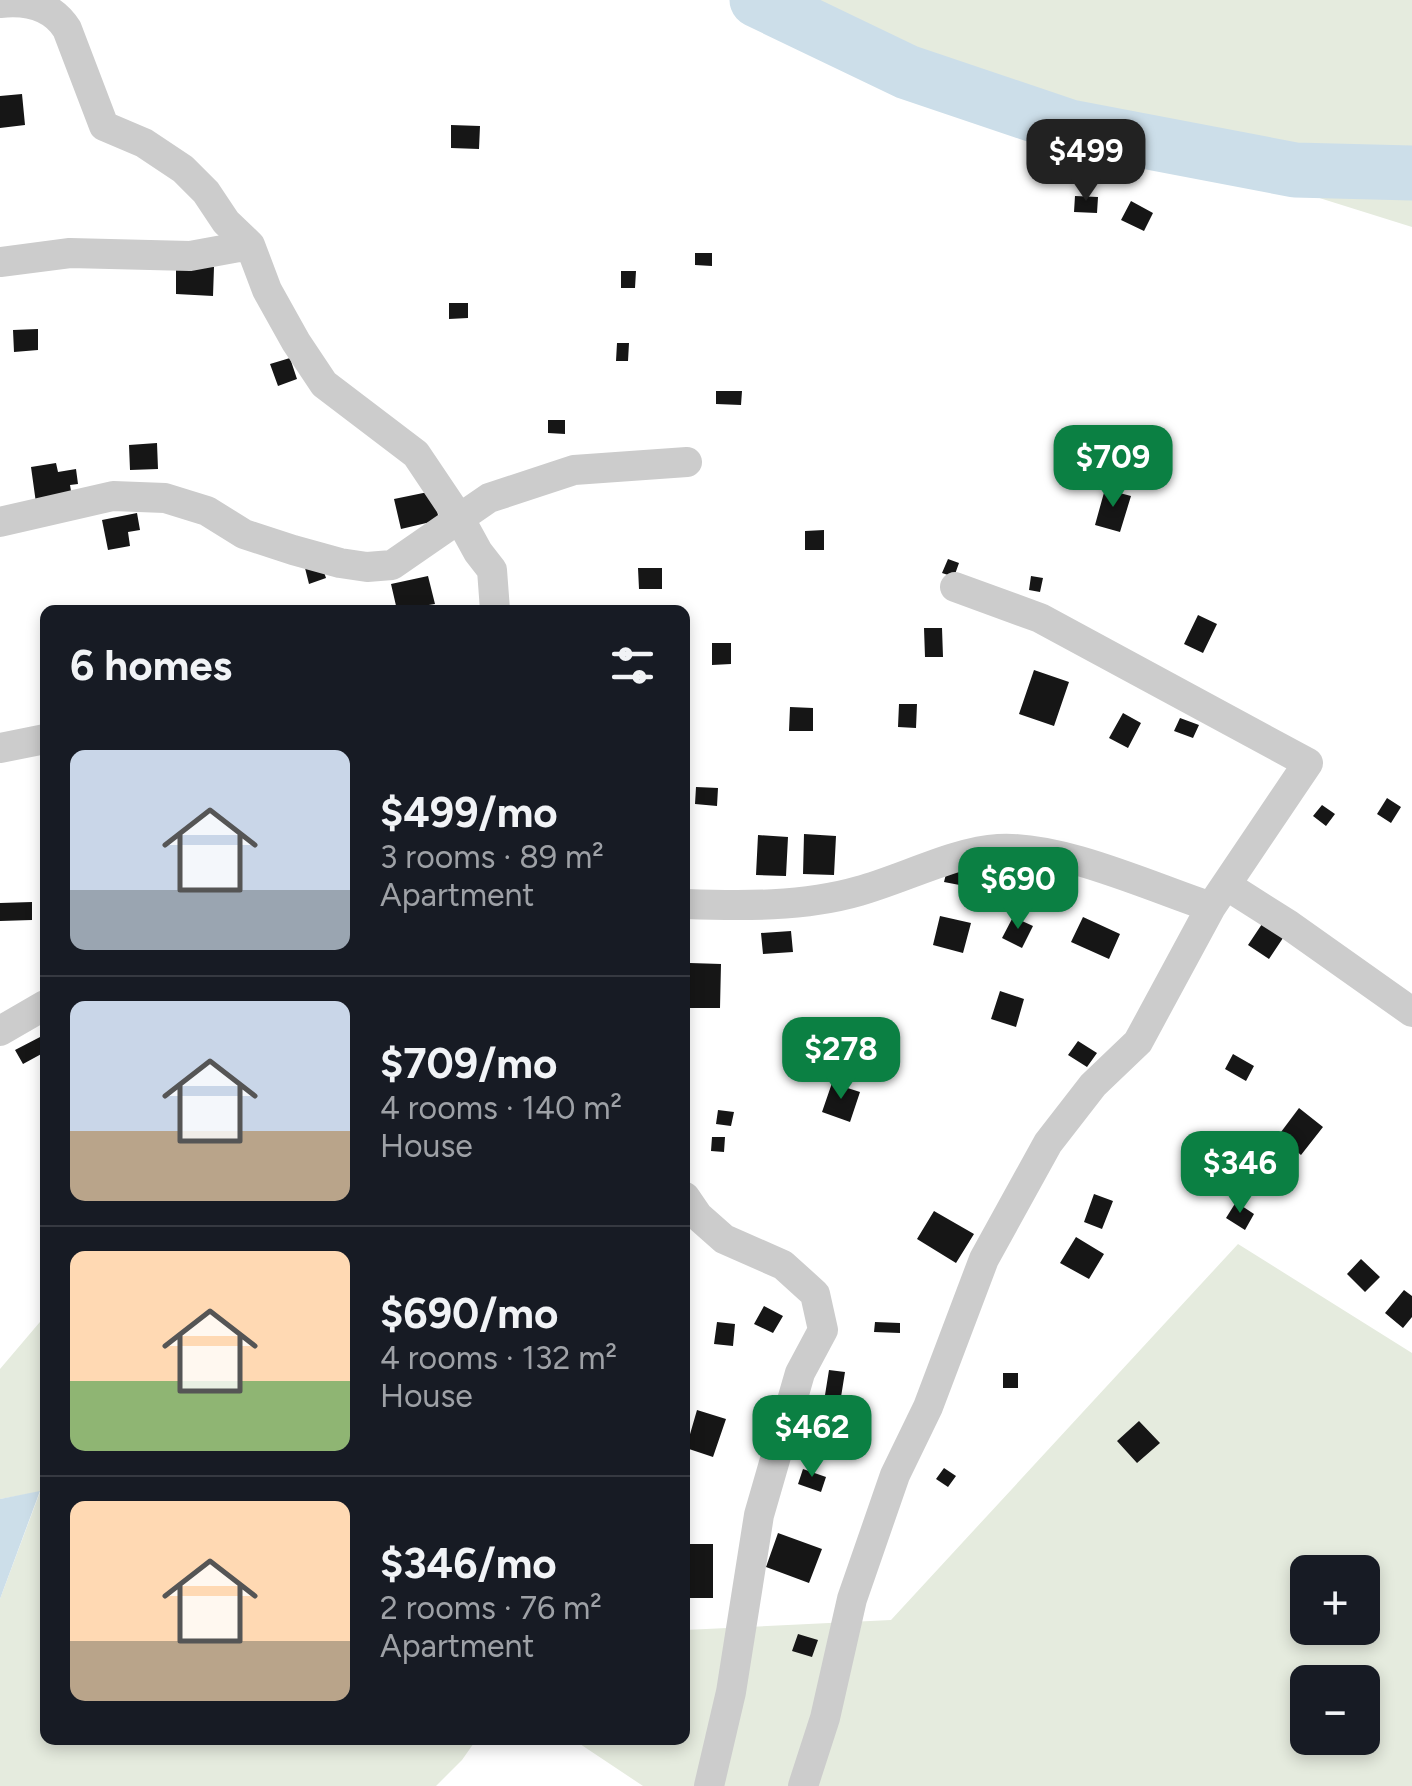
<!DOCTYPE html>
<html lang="en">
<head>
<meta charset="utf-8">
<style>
	:root { --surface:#171b24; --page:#20242c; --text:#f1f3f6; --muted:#9ea1a6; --line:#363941; --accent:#0b8043 }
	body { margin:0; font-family:Figtree,sans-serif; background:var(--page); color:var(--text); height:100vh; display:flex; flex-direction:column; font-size:38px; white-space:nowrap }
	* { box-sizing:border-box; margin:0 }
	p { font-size:32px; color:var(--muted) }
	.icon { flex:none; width:55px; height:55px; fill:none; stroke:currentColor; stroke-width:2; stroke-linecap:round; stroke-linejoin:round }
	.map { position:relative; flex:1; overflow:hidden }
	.panel { position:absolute; left:40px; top:605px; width:650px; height:1140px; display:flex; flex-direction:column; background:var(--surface); border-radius:15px; box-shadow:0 5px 15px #0003 }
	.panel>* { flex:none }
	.buttons { position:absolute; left:1290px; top:1555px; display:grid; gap:20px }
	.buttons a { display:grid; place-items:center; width:90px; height:90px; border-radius:15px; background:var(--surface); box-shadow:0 5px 15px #0003; font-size:50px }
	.price { position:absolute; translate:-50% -85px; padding:0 22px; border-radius:20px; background:var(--accent); color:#fff; font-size:32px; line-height:65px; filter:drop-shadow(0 2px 5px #0008) }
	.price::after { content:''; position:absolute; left:50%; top:60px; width:30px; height:22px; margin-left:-15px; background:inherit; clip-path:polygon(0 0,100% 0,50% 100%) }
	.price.active { background:#222; color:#fff }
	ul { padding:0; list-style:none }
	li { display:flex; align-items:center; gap:30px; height:250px; padding:0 30px }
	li+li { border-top:2px solid var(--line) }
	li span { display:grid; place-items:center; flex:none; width:280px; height:200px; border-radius:15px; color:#555 }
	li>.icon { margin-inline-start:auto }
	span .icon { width:120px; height:120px; fill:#fffc; stroke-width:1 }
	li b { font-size:42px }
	h2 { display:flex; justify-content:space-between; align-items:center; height:120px; padding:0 30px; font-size:42px }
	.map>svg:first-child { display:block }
	.green { fill:#e5ebde; fill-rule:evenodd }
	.water { fill:#ccdee9 }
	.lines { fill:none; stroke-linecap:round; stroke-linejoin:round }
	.river { stroke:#ccdee9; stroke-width:55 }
	.building { fill:#161616 }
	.minor { stroke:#ccc; stroke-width:30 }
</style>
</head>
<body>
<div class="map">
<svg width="1412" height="1786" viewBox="0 0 1412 1786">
	<rect width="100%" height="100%" fill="#fff"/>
	<path class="green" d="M 786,0 L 1412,0 L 1412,227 L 961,86 Z
		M 1238,1244 L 1412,1353 L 1412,1786 L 643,1786 L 574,1740 L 685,1740 L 685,1630 L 891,1620 ZM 1308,1572 L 1362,1572 L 1362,1628 L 1308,1628 ZM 1308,1682 L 1362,1682 L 1362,1738 L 1308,1738 Z
		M 45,1316 L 45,1740 L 476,1740 L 462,1760 L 436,1786 L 0,1786 L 0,1599 L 40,1492 L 0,1499 L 0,1369 Z"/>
	<path class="water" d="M 40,1491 L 0,1599 L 0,1499 Z"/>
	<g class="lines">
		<path class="river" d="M 757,0 L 907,72 L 1070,127 L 1295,170 L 1412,173"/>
	</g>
	<path class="building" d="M 22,94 L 25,125 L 0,128 L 0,96 Z
		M 451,125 L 480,126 L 479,149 L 451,148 Z
		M 1075,196 L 1098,197 L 1097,213 L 1074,212 Z
		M 1131,201 L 1153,213 L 1144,231 L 1121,220 Z
		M 695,253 L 712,253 L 712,266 L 695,265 Z
		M 176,266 L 214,267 L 213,296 L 176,294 Z
		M 621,271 L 636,271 L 635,288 L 621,288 Z
		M 449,303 L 468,303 L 468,318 L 449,319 Z
		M 38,329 L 38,350 L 14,352 L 13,330 Z
		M 617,343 L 629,343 L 628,361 L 616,361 Z
		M 290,358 L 297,379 L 278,386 L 270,364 Z
		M 716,391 L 742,391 L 741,405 L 716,404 Z
		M 548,420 L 565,420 L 565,434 L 548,433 Z
		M 157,443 L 158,469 L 130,470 L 129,445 Z
		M 56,463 L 58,472 L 76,469 L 78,484 L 70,485 L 72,497 L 36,503 L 31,467 Z
		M 1105,489 L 1131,496 L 1120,532 L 1095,525 Z
		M 433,491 L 439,520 L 401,529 L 394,499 Z
		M 137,513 L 140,530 L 128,532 L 130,546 L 108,550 L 102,520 Z
		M 824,530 L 824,550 L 805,550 L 805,531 Z
		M 948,559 L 959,563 L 954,577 L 942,573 Z
		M 321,563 L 326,578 L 309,584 L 305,568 Z
		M 638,568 L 662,568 L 662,589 L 639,589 Z
		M 428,576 L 435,604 L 397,610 L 391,584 Z
		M 1031,576 L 1043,578 L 1040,592 L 1029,590 Z
		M 1198,615 L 1217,624 L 1203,653 L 1184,644 Z
		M 924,628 L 942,628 L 943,657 L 925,657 Z
		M 712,643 L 731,643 L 731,664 L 712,665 Z
		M 1034,670 L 1069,682 L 1054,726 L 1019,714 Z
		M 899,704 L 917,704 L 916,728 L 898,727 Z
		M 790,707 L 813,708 L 813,731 L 789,731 Z
		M 1123,713 L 1141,723 L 1128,748 L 1109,738 Z
		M 1180,718 L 1199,725 L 1193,738 L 1174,731 Z
		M 696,787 L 718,788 L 717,806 L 695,804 Z
		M 1387,798 L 1401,807 L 1391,823 L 1377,814 Z
		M 1322,805 L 1335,814 L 1326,826 L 1313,816 Z
		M 804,834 L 836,836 L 834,875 L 803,874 Z
		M 758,835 L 788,837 L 786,876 L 756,875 Z
		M 948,866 L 973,871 L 970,887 L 944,882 Z
		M 32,902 L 32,920 L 0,921 L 0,903 Z
		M 940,916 L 971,923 L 963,953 L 933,945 Z
		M 1013,917 L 1033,926 L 1022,948 L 1002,938 Z
		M 1083,917 L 1120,934 L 1109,959 L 1071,942 Z
		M 1262,924 L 1283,938 L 1269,959 L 1248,945 Z
		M 791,931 L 793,952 L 763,954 L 761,933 Z
		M 690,963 L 721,964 L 720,1008 L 689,1008 Z
		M 1000,991 L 1024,999 L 1016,1027 L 991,1019 Z
		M 42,1036 L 45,1052 L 23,1064 L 15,1050 Z
		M 1078,1041 L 1097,1053 L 1087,1067 L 1068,1055 Z
		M 1233,1054 L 1254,1066 L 1246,1081 L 1225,1069 Z
		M 832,1083 L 860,1092 L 850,1122 L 822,1112 Z
		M 1299,1108 L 1323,1127 L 1301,1155 L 1278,1136 Z
		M 718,1110 L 734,1112 L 731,1126 L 716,1124 Z
		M 712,1137 L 725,1137 L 724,1152 L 711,1151 Z
		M 1200,1158 L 1210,1169 L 1198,1181 L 1187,1169 Z
		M 1221,1176 L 1233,1182 L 1226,1195 L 1214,1188 Z
		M 1094,1194 L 1113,1201 L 1102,1229 L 1084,1222 Z
		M 1236,1202 L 1254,1214 L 1245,1230 L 1226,1218 Z
		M 934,1211 L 974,1234 L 956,1263 L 917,1239 Z
		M 1076,1237 L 1104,1254 L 1089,1279 L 1060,1263 Z
		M 1361,1259 L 1380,1277 L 1365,1292 L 1347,1274 Z
		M 1404,1290 L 1412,1296 L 1412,1317 L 1403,1328 L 1385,1313 Z
		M 764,1306 L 783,1316 L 773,1333 L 754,1324 Z
		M 717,1322 L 735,1324 L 733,1346 L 714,1344 Z
		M 875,1322 L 900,1323 L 900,1333 L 874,1332 Z
		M 829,1370 L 845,1372 L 841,1397 L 825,1395 Z
		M 1003,1373 L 1018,1373 L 1018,1388 L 1003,1388 Z
		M 697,1410 L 726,1419 L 713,1457 L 686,1448 Z
		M 1139,1421 L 1160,1443 L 1137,1463 L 1117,1441 Z
		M 944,1468 L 956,1476 L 948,1487 L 936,1479 Z
		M 803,1469 L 826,1477 L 821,1492 L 798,1484 Z
		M 778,1533 L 822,1549 L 809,1583 L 766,1567 Z
		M 685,1544 L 713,1544 L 713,1598 L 685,1598 Z
		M 798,1634 L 818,1640 L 812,1657 L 792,1651 Z"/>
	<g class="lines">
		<path class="minor" d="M 0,3 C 27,0 52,5 67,29 L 104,126 L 144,143 L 183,169 L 206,192 L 226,222 L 250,245 L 267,290 L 296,342 L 324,384 L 416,454 L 461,521 L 478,552 L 492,570 L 495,610
			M 0,262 L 70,253 L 190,256 L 250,245
			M 0,522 L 113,496 L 165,498 L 207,511 L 244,534 L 293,550 L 340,563 L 367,567 L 392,565 L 489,498 L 574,470 L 687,462
			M 955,587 L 1040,618 L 1308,763 L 1211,907
			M 0,748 L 45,739
			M 1226,885 L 1289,925 L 1412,1012
			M 685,904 C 742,906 804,907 859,891 C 900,880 957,851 998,849 C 1060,845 1151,887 1211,907 L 1138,1042 L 1093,1085 L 1048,1143 L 984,1259 L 928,1407 L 895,1475 L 852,1599 L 825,1718 L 803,1786
			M 0,1031 L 45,1005
			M 685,1197 L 698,1216 L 724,1239 L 783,1265 L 815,1294 L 823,1330 L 800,1373 L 759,1515 L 731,1692 L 709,1786"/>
	</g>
</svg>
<div class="buttons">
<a>+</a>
<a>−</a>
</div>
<b class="price active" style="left:1086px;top:204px">$499</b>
<b class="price" style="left:1113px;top:510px">$709</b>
<b class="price" style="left:1018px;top:932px">$690</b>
<b class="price" style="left:841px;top:1102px">$278</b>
<b class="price" style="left:1240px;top:1216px">$346</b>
<b class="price" style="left:812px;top:1480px">$462</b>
<section class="panel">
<h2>6 homes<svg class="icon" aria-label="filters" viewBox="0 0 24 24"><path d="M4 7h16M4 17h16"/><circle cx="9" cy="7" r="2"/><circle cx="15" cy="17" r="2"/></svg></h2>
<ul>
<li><span style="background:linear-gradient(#c9d6e8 70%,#9aa5b1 0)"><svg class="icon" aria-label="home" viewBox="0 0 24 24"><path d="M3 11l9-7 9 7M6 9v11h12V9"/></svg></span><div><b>$499/mo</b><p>3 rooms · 89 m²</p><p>Apartment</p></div></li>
<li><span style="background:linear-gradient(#c9d6e8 65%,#b9a48a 0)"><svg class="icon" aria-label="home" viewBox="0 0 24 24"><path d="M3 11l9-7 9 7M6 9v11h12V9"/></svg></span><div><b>$709/mo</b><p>4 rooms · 140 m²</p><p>House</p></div></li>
<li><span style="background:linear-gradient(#ffd9b3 65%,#8fb573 0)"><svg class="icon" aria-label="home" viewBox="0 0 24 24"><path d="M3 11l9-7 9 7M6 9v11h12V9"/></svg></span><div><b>$690/mo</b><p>4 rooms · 132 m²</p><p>House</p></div></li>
<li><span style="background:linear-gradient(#ffd9b3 70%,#b9a48a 0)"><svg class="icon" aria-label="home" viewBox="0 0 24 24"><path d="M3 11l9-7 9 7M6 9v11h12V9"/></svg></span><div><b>$346/mo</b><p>2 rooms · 76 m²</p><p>Apartment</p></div></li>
</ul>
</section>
</div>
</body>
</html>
